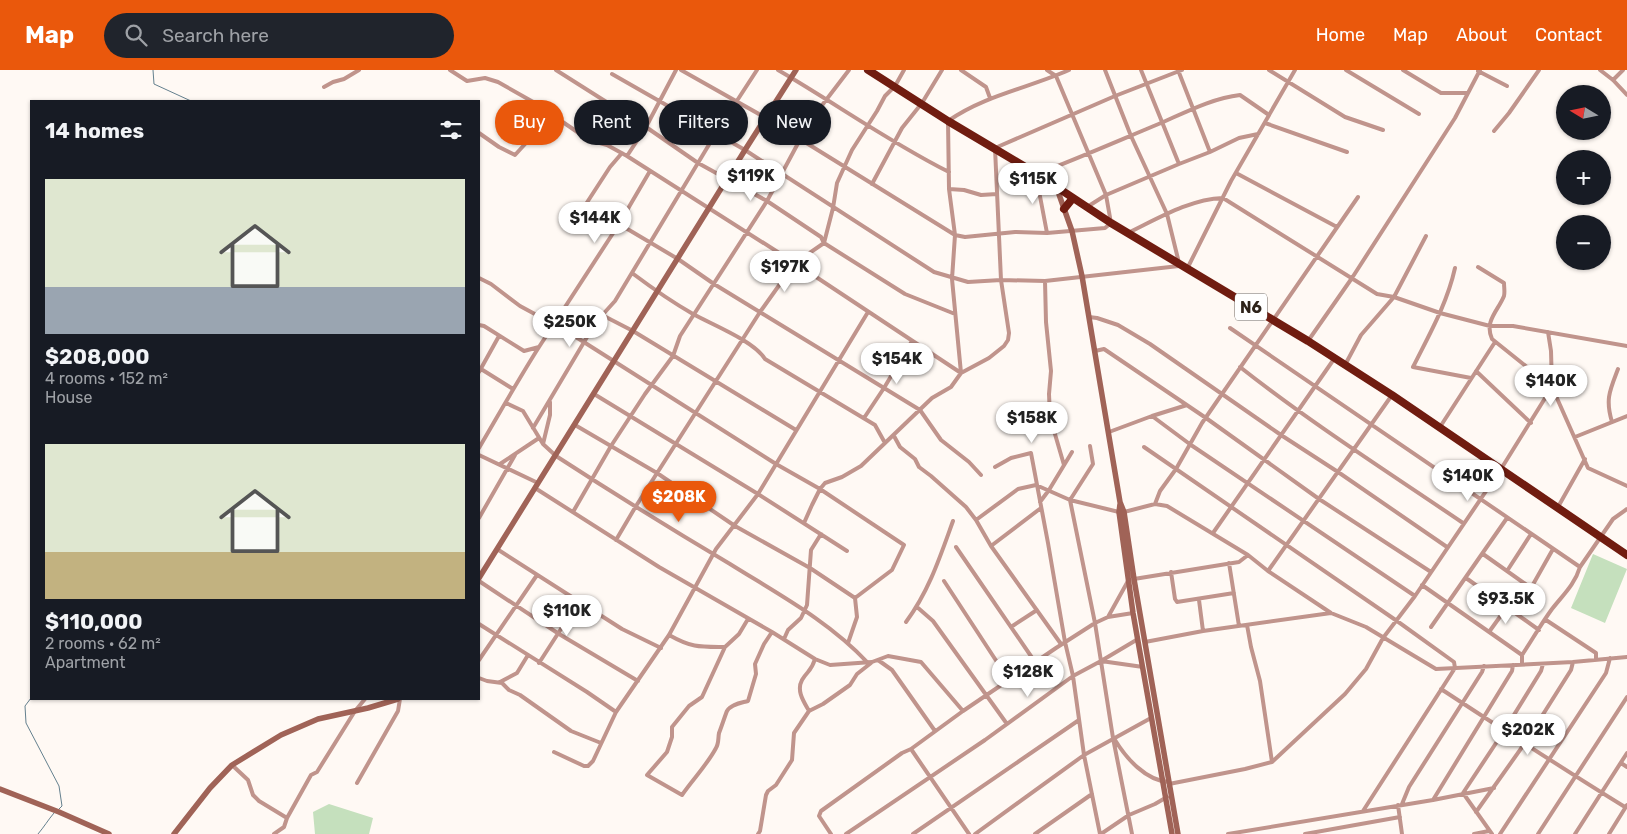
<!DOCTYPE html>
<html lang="en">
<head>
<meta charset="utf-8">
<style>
	:root { --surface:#171b24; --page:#20242c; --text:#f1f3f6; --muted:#9ea1a6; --accent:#ea580c }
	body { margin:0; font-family:Rubik,sans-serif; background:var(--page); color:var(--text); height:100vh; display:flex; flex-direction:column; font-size:19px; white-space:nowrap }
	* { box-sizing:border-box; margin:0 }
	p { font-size:16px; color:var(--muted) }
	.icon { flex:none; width:28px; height:28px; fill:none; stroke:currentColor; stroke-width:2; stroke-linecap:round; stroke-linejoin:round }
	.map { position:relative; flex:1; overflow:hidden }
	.sheet { position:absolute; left:30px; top:30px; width:450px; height:600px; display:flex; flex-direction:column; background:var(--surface); border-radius:0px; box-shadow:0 1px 4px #0004 }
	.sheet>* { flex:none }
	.guide { position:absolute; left:495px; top:30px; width:475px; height:45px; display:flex; gap:10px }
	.needle { width:32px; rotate:280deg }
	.tools { position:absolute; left:1556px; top:15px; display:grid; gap:10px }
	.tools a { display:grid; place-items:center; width:55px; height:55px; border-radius:50%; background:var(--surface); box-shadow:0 1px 4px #0004; font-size:25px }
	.price { position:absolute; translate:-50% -42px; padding:0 11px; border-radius:18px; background:#fff; color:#222; font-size:16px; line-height:32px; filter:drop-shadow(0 1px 2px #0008) }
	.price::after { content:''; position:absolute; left:50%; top:30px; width:15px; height:11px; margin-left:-8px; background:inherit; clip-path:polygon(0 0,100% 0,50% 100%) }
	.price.on { background:var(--accent); color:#fff }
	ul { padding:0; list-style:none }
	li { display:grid; align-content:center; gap:10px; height:265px; padding:0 15px }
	li span { display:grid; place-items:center; height:155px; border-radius:0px; color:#555 }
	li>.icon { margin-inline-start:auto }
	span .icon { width:90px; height:90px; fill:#fffc; stroke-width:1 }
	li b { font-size:21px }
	h2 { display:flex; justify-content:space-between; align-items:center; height:60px; padding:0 15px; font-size:21px }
	.tag { padding:0 18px; border-radius:22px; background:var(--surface); box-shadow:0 1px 4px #0004; font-size:18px; line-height:45px }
	.tag.on { background:var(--accent); color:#fff }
	header { display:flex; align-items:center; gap:30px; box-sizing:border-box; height:70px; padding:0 25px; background:var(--accent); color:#fff }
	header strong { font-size:24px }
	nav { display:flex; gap:28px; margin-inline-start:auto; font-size:18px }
	.search { width:350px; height:45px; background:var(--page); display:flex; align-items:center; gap:12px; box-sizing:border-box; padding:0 18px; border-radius:28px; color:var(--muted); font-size:19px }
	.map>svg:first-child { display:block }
	.green { fill:#c5e0bd }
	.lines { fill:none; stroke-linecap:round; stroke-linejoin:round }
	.stream { stroke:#64808e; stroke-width:1 }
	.street { stroke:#c0948c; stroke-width:4 }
	.secondary { stroke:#a06357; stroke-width:5.5 }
	.highway { stroke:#701c10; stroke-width:8 }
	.labels { text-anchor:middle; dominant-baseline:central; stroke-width:4; stroke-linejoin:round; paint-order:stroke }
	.shield { fill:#fff; stroke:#6d655f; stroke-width:1 }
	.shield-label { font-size:16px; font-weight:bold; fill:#2e231a }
</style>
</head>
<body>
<header>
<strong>Map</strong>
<div class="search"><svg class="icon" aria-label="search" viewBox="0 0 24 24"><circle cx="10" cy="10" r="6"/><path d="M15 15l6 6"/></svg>Search here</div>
<nav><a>Home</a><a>Map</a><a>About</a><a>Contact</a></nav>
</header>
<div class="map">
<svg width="1627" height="764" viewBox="0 0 1627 764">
	<rect width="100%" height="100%" fill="#fff9f4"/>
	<path class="green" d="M 1593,484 L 1627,499 L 1605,553 L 1571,538 Z
		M 329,734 L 373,748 L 369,764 L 315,764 L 313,742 Z"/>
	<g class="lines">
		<path class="stream" d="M 153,0 L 154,14 L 191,31
			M 31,628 L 25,636 L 26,653 L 59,716 L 62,736 L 59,739
			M 38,764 C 44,757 48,750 54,743"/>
		<path class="street" d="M 450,0 L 467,11 L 485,8 L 498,12 L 535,33 L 589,70 L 607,75 L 627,86 L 795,193 L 961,303
			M 556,0 L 646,57 L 698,93 L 767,131 L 821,167 L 824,173 L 905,224 L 955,244
			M 681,0 L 766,48 L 955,165 L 965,167 L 1015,162 L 1047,163 L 1105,158 L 1111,153 L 1106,125 L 1056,6 L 1047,0
			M 778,0 C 835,33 889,72 949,102
			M 961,0 L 986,17 L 990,28
			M 1105,0 L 1131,66 L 1167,144 L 1179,193
			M 1178,0 L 1210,82
			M 1269,0 L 1345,47 L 1383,60
			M 1346,0 L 1419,44
			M 1403,0 L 1441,23 L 1467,23
			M 1600,0 L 1613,10 L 1627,25
			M 1478,1 L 1507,16
			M 612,4 L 745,80 L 934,202 L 968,212 L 1001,210 L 1045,211 L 1179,196
			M 1613,10 L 1623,0
			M 324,17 L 333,12 L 344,9 L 359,0
			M 1265,53 L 1347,82
			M 1494,61 L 1509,43 L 1539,0
			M 479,63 L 499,77 L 515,85 L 547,50 L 556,46
			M 627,86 L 646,57 L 676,0
			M 1179,94 L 1210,82 L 1239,68 L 1258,64
			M 1236,103 L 1337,157
			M 1037,104 C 1079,88 1120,70 1161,53 C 1186,42 1213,28 1240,25 L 1269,45
			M 1040,106 L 1039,121 L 1047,163
			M 872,114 L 902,58 L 922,33 L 942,0
			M 949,119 L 964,120 L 981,125 L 997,124
			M 1087,137 L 1106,125 L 1179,94 L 1141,0
			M 573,154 L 610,97 L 622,83
			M 619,154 L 678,189 L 714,214 L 920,340 L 941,370 L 969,392 L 981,405
			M 1128,163 C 1157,149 1190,129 1223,128 L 1377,224 L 1394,227 L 1440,243 L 1490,256 L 1513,256 L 1627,276
			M 1478,197 L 1504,213 C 1504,217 1505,222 1504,226 C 1498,241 1484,251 1492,269 L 1552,317 L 1588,398 L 1627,416
			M 1455,198 C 1447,234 1429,265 1413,297 L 1471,308
			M 1187,199 L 1231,111 L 1295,0
			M 632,203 C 652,218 672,232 693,244 C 713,255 754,271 765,289 L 875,355 L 885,373
			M 479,208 L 491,214 L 520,236 L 568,262 L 776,394 L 820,419 L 904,475 L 892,500 L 855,528 L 857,547 L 848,573
			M 1045,211 L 1046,252 L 1051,301 L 1049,324 L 1050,347 L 1064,395
			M 602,245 L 633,261 L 796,360
			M 1089,247 L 1097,248 L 1118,255 L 1150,274 L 1281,365 L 1338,402 L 1447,477
			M 479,255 L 484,256 L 524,281 L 539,277 L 619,154 L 650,101
			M 1230,258 L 1580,497 C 1575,514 1563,525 1552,539 C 1541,554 1532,570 1522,585 L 1522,594
			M 1308,271 L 1352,208 L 1455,48 L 1480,0
			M 1095,281 L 1104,279 L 1206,348 L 1319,429 L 1431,502
			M 1345,295 L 1361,265 L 1394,227 L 1426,166
			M 1240,297 C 1311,353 1388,402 1463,453
			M 481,299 L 513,319
			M 1476,301 L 1531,353
			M 479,302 L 499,266
			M 961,303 L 952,209 L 955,165 L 949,119 L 948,51 C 985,25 1029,18 1069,0
			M 594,324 L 758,424 L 847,481
			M 506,333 L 523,341 L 543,374 L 556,386 C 613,423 671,459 730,494 C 778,524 829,551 868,593
			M 1152,346 L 1191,375 L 1415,526
			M 864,348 L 884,318 L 912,271
			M 1612,352 C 1605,329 1610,320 1618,299
			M 575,355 L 657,403 L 735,456 L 810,498 L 855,528
			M 1440,357 L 1495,272
			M 533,358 L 596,252 L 615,231 L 716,63 L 757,0
			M 1109,362 L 1152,346 L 1187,335
			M 894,366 L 900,377 L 915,389 L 919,397 L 931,406 L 966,437 L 976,450 L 991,476
			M 1575,367 L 1627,346
			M 543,374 L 550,345 L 550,332
			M 1090,376 L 1093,394 L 1070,430 L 1095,553 L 1113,668 L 1132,764
			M 1144,377 L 1397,551 L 1454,592 L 1455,598 L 1363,741
			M 479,378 C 499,344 518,310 539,277
			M 479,385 L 538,413
			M 500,394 L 539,368
			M 995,397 L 1011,388 L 1031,383 L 1048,473 L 1065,572 L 1073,606 L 1084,685 L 1100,764
			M 535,418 L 659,497 L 772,562 L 815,589 L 830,595 L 872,592 L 888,586 L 921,592 L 963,641 L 1056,578 L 1095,553 L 1108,547 L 1133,543
			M 1040,432 L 1049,420 L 1072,382
			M 1155,434 L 1160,421 L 1176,399 L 1202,353 L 1358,127
			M 1558,437 L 1585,389
			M 1041,438 L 991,476 L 1061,574
			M 573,442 L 611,376 L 645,324 L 673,286 L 680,266 L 767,131 L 810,51 L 849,0
			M 479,448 L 515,385
			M 976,450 L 1018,419 L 1036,415 L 1070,430 L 1119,442 L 1124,442 L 1155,434 L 1167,436 L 1248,485 L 1268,501 L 1331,543 L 1366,557 L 1436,599 L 1573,592 L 1627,587
			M 804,453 L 812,435 L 820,419 L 825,413 L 842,407 L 861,396 L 932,328 L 951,317 L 961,303 L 989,288 L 1004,276 L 1008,270 L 1009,263 L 1001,210 L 995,78 L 1115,26 L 1182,0
			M 1213,463 L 1334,289
			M 616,470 L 636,436 L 760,242 L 795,193 L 824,173 L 833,138 L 837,113 L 852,80 L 877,41 L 885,26 L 895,16 L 904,0
			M 956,477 L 1035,592
			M 497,479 L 622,559 L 661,578
			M 1483,484 L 1531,518
			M 1229,493 L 1239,556
			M 1580,497 L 1613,449 L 1627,439
			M 1268,501 L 1392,325
			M 1507,501 L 1531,464
			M 1171,502 L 1175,529 L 1177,532 L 1234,523
			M 1466,508 L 1539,560
			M 1134,509 L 1239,492 L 1248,485
			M 479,511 L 559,564 L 638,611
			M 944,511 L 997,592 L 1011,608
			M 1422,515 L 1522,585
			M 1199,530 L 1203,561
			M 917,537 L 933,551 L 1007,654
			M 1515,543 L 1531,518 L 1553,479
			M 1108,547 L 1128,511
			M 748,549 L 739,564 L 725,577 L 702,627 L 689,636 L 672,657 L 672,667 L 667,682 L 647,705 L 682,725 C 693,709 707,695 716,678 C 719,673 718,668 719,663 C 720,661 726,643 727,641 C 731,634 741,633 748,631 L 756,604 L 755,594 L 764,574 L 772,562
			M 1546,550 L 1596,583 L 1596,589
			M 906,552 C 929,521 940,487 953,451
			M 479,554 L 587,622 L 616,642
			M 1247,555 L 1251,577 L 1260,611 L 1272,692
			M 1011,557 L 1037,540
			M 1431,557 L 1507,448
			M 1489,562 L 1507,537
			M 669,565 C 692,578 700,577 725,577
			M 784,569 L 788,560 L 801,548 L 807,535 L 811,480 L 821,464
			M 1145,572 L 1203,561 L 1331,543
			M 479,590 L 537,505
			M 878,590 L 892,600 L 935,661
			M 1101,591 L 1143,597
			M 539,593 L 579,531
			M 479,608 L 487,611 L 502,613 L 509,620 L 520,625 L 571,661 L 601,673
			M 500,612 L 517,603 L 528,585
			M 1441,619 C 1502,659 1563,699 1625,737
			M 809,641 C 804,632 796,621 802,610 C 808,600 811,602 815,589
			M 1115,670 C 1126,688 1146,711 1169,712
			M 911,679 L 969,764
			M 554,682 L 584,696 L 588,696 L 593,691 L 616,642 L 669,565 L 716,479 L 758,424 L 868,242
			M 1621,693 L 1627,697
			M 232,695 L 248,710 L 253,725 L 259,731 L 287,748 L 311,705 L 317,702 L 355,641 L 365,629
			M 357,713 L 398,641 L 400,629
			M 1169,714 L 1245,699 L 1272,692 L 1345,624 L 1366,599 L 1383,568 L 1415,526 L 1501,399 L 1552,317 L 1551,281 L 1548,262
			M 1433,730 L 1512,601 L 1513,595
			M 1402,734 L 1409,717 L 1482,602 L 1484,596
			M 1398,735 L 1402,764
			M 1476,742 L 1525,673 L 1571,600 L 1573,592
			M 274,764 L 284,757 L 287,748
			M 758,764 L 760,761 L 766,725 L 768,721 L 776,715 L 792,690 L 794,663 L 809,641 L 823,634 L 850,615 L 857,604 L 871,593
			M 831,764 L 819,746 L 821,741 L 902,683 L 911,679 L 963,641
			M 846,764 L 985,670 L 1073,606 L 1101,591 L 1138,569
			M 913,764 L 1079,650
			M 975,764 L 1084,685 L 1151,648
			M 1035,764 L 1092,724
			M 1101,764 L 1129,745 L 1155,734 L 1167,727
			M 1228,764 L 1433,730 L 1494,718
			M 1305,764 L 1400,747
			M 1474,764 L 1489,761
			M 1492,764 L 1463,723 L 1504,661 L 1541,601 L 1543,594
			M 1500,764 L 1606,603 L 1610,588
			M 1538,764 L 1627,627
			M 1575,764 L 1627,683
			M 1609,764 L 1627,735"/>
		<path class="secondary" d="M 1056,116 L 1072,161 L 1082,206 L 1120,432 L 1124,442 L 1134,509 L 1178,764
			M 1120,434 L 1119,442 L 1133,543 L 1172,764
			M 479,508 L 745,80 L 796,0
			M 0,719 L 59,742 L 109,764
			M 174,764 L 210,718 L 232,695 L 281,665 L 318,649 L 368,638 L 398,629"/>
		<path class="highway" d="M 868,0 L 948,51 L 1037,104 L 1111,153 L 1308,271 L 1392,325 L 1627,485
			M 1064,139 L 1073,128"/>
	</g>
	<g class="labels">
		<rect class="shield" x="1235" y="223.5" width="32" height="27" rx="4"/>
		<g class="shield-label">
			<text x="1251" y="237">N6</text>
		</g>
	</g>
</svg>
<div class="tools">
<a><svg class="needle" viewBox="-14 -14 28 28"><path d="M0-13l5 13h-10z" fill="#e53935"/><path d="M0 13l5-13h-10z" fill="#9ea1a6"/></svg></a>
<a>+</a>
<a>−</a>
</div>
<b class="price" style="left:751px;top:132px">$119K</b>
<b class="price" style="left:1033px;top:135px">$115K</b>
<b class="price" style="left:595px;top:174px">$144K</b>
<b class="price" style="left:785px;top:223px">$197K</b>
<b class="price" style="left:570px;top:278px">$250K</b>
<b class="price" style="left:897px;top:315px">$154K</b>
<b class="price" style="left:1551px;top:337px">$140K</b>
<b class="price" style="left:1032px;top:374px">$158K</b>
<b class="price" style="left:1468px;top:432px">$140K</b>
<b class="price on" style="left:679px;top:453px">$208K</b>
<b class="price" style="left:1506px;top:555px">$93.5K</b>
<b class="price" style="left:567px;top:567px">$110K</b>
<b class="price" style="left:1028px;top:628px">$128K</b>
<b class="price" style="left:1528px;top:686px">$202K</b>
<div class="guide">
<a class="tag on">Buy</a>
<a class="tag">Rent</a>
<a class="tag">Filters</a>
<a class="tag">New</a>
</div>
<section class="sheet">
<h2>14 homes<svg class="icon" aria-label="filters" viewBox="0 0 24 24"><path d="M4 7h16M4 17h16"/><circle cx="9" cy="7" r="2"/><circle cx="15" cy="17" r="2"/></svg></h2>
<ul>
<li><span style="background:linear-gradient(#dfe7d0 70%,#9aa5b1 0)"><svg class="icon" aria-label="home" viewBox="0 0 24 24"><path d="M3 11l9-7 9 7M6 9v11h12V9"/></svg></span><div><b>$208,000</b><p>4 rooms · 152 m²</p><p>House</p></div></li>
<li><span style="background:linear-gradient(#dfe7d0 70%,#c2b280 0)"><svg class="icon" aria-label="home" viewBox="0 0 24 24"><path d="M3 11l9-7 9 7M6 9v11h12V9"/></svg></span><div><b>$110,000</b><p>2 rooms · 62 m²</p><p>Apartment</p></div></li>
</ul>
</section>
</div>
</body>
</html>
